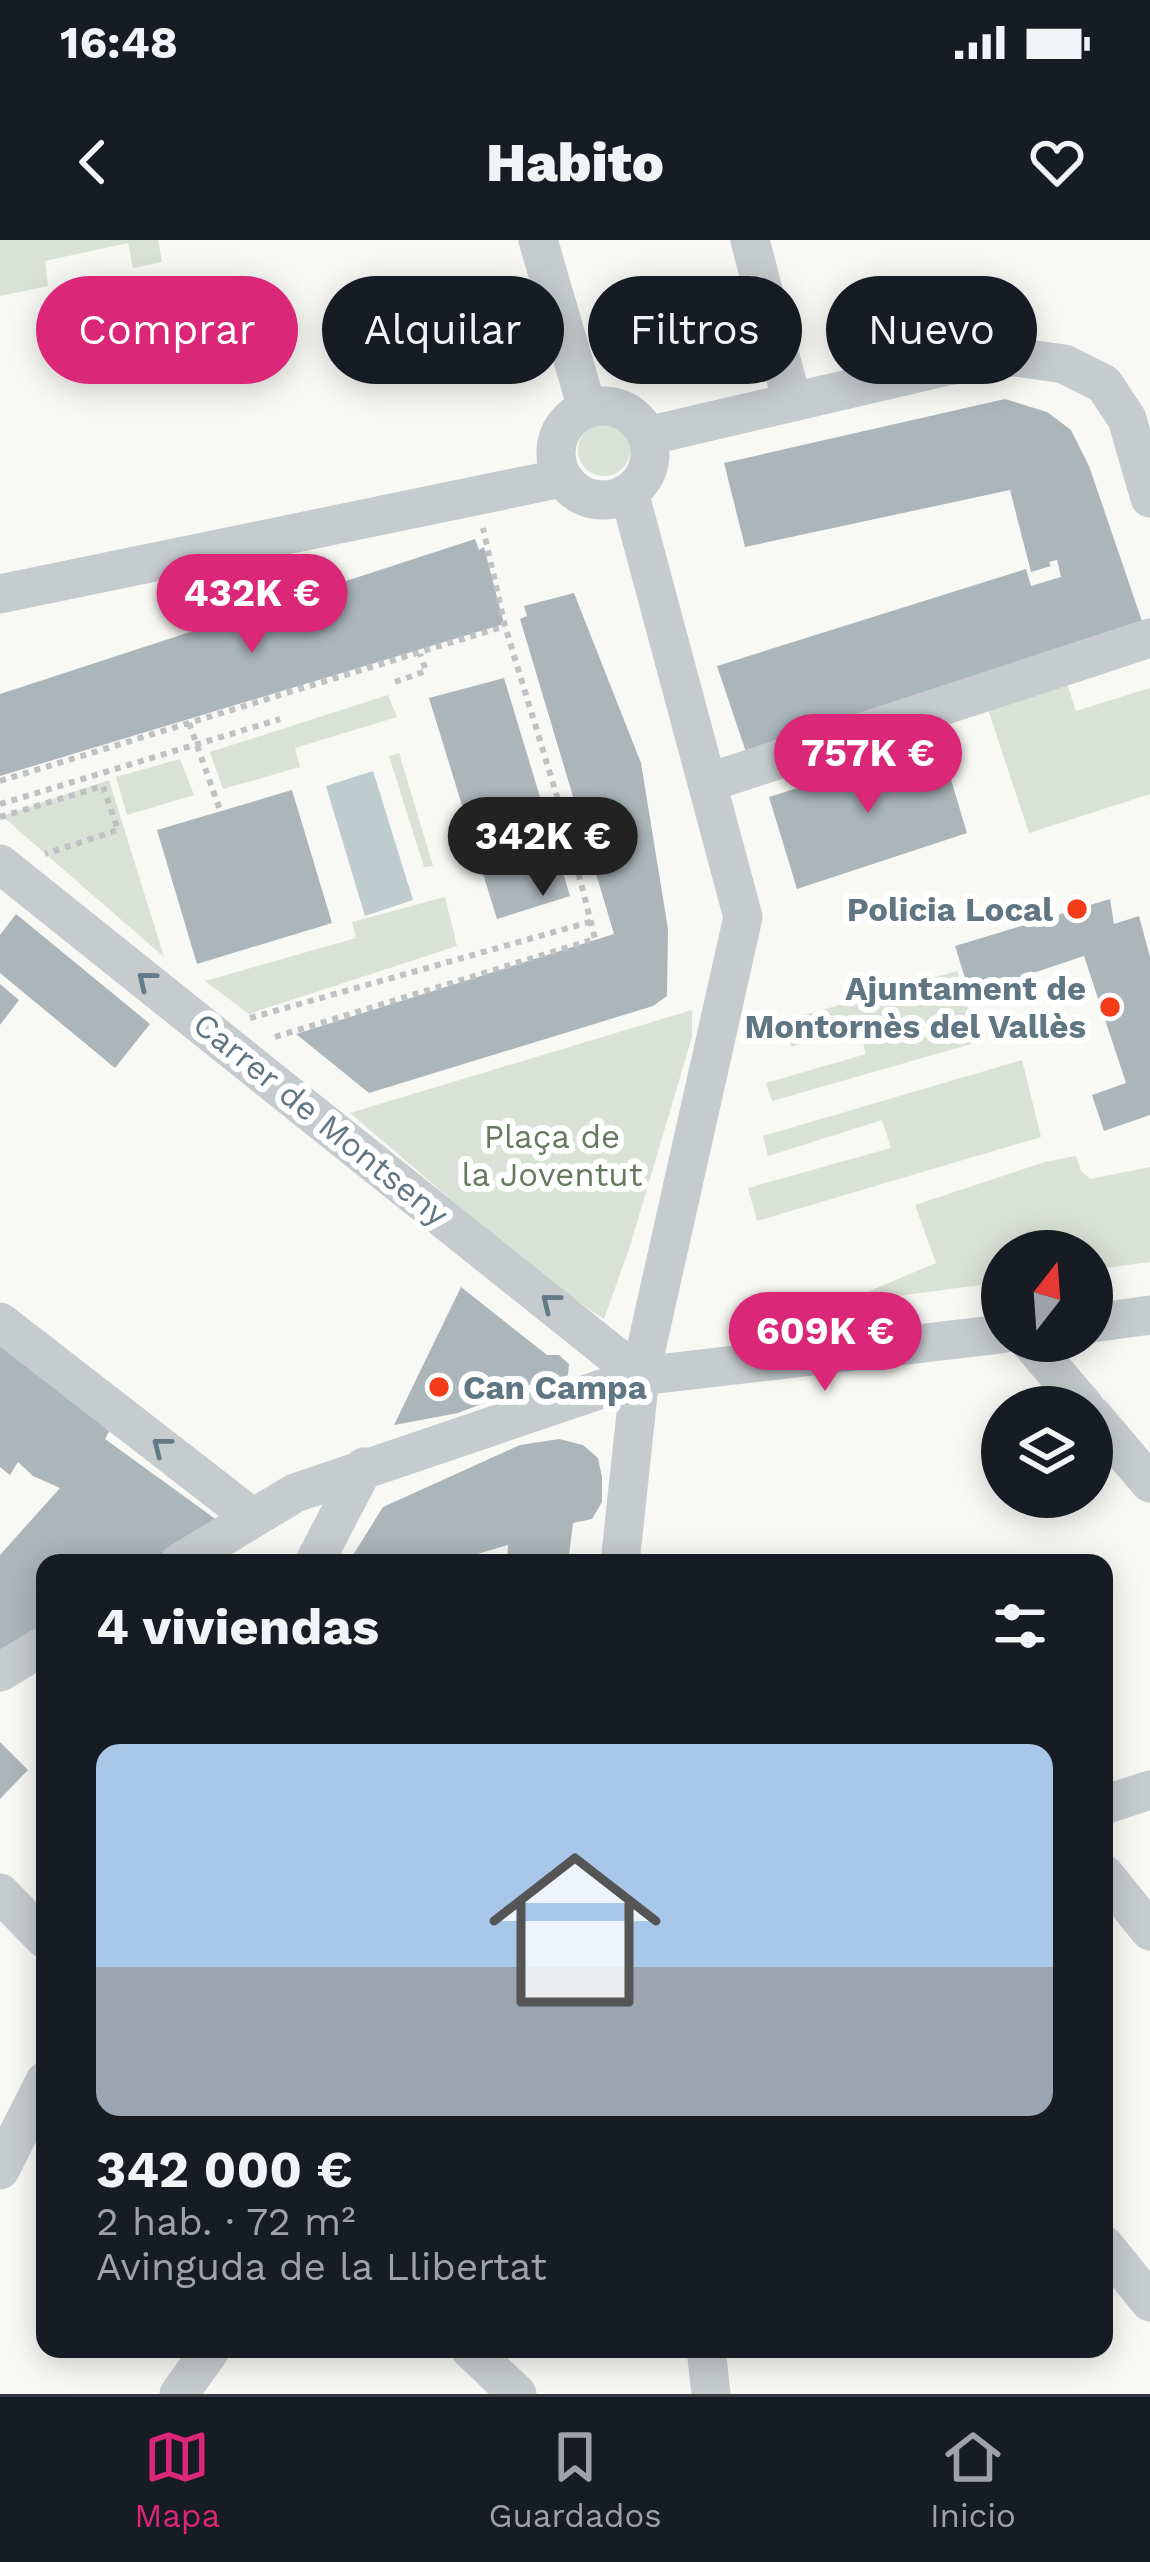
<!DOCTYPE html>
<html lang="es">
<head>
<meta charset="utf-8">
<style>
	:root { --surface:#171b24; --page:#20242c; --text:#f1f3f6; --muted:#9ea1a6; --line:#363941; --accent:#db2777 }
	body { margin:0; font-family:"Work Sans",sans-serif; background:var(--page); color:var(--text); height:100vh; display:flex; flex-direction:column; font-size:45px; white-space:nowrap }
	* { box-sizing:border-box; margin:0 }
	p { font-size:39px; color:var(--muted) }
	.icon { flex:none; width:66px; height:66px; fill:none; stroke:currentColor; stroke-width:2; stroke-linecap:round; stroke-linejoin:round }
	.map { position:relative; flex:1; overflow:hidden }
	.side { position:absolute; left:36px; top:1314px; width:1077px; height:804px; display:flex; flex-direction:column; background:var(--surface); border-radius:24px; box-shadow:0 6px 30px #0003 }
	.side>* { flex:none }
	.hud { position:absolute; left:36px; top:36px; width:1080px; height:108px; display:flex; gap:24px }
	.needle { width:78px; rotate:17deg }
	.tools { position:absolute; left:981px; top:990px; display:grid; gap:24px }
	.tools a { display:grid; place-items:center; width:132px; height:132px; border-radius:50%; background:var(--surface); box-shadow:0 6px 30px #0003; font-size:60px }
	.price { position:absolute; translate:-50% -102px; padding:0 27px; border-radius:42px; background:var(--accent); color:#fff; font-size:39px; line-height:78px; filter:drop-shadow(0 3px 6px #0008) }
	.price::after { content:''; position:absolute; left:50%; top:72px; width:36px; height:27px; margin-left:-18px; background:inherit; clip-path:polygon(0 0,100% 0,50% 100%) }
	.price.selected { background:#222; color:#fff }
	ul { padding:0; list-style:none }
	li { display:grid; align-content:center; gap:24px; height:636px; padding:0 60px }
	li+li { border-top:3px solid var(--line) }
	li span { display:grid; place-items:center; height:372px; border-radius:24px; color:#555 }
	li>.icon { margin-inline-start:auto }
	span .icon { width:216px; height:216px; fill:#fffc; stroke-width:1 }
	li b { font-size:51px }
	h2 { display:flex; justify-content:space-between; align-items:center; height:144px; padding:0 60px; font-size:51px }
	.tag { padding:0 42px; border-radius:54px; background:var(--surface); box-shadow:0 6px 30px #0003; font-size:42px; line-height:108px }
	.tag.selected { background:var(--accent); color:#fff }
	.status { display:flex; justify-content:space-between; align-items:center; height:84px; padding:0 60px; background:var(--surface); direction:ltr }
	.status svg { height:33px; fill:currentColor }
	header { display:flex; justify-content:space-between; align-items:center; height:156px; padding:0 60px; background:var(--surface); font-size:54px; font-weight:800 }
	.dock { display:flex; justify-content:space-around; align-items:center; height:168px; border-top:3px solid var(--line); background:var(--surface); font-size:33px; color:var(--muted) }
	.dock a { display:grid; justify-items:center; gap:6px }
	.dock .selected { color:var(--accent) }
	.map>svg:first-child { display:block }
	.green { fill:#dae1d6 }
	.water { fill:#becbcf }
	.building { fill:#abb6bb }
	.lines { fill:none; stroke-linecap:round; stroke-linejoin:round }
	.path { stroke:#bfc2c4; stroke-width:6; stroke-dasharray:6 6; stroke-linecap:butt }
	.minor { stroke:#c6cbce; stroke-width:39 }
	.oneway { stroke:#657a87 }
	.poi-dot { fill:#f33d1a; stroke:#fff; stroke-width:4.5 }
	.labels { text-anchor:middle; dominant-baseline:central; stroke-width:12; stroke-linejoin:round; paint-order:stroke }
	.poi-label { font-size:33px; font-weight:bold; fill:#607683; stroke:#fff; text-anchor:end }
	.street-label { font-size:33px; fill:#607683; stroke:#fff }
	.park-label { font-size:33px; fill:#667a60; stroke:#fff }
</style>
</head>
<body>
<div class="status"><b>16:48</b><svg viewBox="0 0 49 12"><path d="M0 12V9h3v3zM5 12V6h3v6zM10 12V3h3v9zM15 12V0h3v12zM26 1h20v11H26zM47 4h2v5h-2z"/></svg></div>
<header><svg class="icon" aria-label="back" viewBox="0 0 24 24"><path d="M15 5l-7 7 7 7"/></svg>Habito<svg class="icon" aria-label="heart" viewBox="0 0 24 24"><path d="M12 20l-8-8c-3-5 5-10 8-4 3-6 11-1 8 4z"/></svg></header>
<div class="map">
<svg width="1150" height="2154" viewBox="0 0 1150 2154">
	<rect width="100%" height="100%" fill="#f8f8f5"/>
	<path class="green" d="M 0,0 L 158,0 L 162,22 L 133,28 L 128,3 L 45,21 L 48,46 L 0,56 Z
		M578 210a26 26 0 1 1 52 0a26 26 0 1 1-52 0Z
		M 1067,444 L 1076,471 L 1150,448 L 1150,554 L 1029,593 L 988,469 Z
		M 388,455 L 397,477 L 295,508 L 300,527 L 223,549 L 210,512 Z
		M 399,513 L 433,626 L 424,627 L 389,516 Z
		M 180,519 L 194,555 L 127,575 L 116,537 Z
		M 109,540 L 164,717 L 2,576 Z
		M 445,657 L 457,706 L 249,774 L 205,741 L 356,698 L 352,682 Z
		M 957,731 L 978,802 L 772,861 L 766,843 L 866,814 L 859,787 L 791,807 L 784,781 Z
		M 692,770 L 692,797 L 630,1006 L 604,1079 L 544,1039 L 350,873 Z
		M 1022,820 L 1041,897 L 757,981 L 748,948 L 891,908 L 882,880 L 768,916 L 763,896 Z
		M 1076,916 L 1081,931 L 1090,939 L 1150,927 L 1150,1022 L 1092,1030 L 1092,1011 L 1002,1011 L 1002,1042 L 839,1064 L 936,1023 L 915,965 L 1045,922 Z"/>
	<path class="water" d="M 373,531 L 413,660 L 365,676 L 326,546 Z"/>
	<path class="building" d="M 1005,159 L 1047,172 L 1071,190 L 1089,226 L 1143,384 L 746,512 L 717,426 L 1026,329 L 1031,346 L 1061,337 L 1057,320 L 1049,322 L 1051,326 L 1031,332 L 1010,250 L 745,307 L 724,223 Z
		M 475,299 L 479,310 L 484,307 L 504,384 L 0,536 L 0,454 Z
		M 574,353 L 641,523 L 668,689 L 667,756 L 653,766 L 369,853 L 296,794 L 614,694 L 520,379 L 527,376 L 524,366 Z
		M 504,438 L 570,656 L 497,679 L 429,458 Z
		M 940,503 L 967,593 L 797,649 L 769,557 Z
		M 292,550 L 332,683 L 197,724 L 157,590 Z
		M 1110,659 L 1114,684 L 1139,676 L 1150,717 L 1150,875 L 1104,891 L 1092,855 L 1126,843 L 1084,716 L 970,754 L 955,706 Z
		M 16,674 L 150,784 L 115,828 L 0,733 L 0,695 Z
		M 0,744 L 19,760 L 0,785 Z
		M 461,1047 L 547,1115 L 559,1115 L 569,1124 L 568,1135 L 556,1143 L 543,1140 L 458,1173 L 394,1185 Z
		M 0,1106 L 111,1188 L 105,1199 L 221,1283 L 157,1323 L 45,1323 L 45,1394 L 0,1420 L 0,1315 L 60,1248 L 33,1236 L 18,1222 L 10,1235 L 0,1227 Z
		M 559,1199 L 583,1205 L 598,1218 L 602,1237 L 602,1262 L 592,1279 L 573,1283 L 568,1323 L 507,1323 L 508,1305 L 447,1323 L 348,1323 L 383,1267 L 520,1205 Z
		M 0,1502 L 28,1530 L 0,1559 Z"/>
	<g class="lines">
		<path class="path" d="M 455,141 L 533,121
			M 395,442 L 426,431 L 420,414
			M 189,483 L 220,570
			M 0,541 L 505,386
			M 0,564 L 280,479
			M 0,577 L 103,546 L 118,590 L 45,614
			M 250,778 L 593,681
			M 275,797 L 595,699 L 570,599 L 505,386 L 483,288"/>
		<path class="minor" d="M 538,0 L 587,168
			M 750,0 L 792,162
			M556 213a47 47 0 1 1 94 0a47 47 0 1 1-94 0Z
			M 647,196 L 947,126 L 1015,117 L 1064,124 L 1104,144 L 1127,179 L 1150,258
			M 0,354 L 562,238
			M 707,543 L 1150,398
			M 0,624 L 640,1136
			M 0,1082 L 253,1278
			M 1092,1083 L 1150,1075
			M 1029,1101 L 1085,1167
			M 1092,1175 L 1150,1243
			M 179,1323 L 295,1253 L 640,1136 L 1002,1094
			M 314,1323 L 364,1227
			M 620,1323 L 640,1136 L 743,677 L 629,252
			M 0,1432 L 45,1405
			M 1104,1565 L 1150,1550
			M 1104,1634 L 1150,1691
			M 0,1653 L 45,1699
			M 0,1930 L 45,1841
			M 1104,2005 L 1150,2062
			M 470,2109 L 517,2154
			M 706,2109 L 711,2154
			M 179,2154 L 211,2109"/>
	</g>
	<defs><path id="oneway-chevron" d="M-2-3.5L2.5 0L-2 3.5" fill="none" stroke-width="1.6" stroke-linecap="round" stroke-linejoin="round" transform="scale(3)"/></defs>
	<g class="oneway">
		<use href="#oneway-chevron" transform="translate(146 740) rotate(-141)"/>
		<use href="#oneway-chevron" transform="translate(550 1062) rotate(-141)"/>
		<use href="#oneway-chevron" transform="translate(161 1206) rotate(-142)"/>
	</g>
	<g class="poi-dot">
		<circle cx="1077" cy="669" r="12"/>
		<circle cx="1110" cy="767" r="12"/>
		<circle cx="439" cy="1147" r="12"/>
	</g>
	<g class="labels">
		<g class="poi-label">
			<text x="1053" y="669">Policia Local</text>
			<text x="1086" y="748">Ajuntament de<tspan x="1086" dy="38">Montornès del Vallès</tspan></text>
			<text x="463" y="1147" text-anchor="start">Can Campa</text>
		</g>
		<g class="street-label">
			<text transform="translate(321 879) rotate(39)">Carrer de Montseny</text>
		</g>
		<g class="park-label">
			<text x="552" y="896">Plaça de<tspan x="552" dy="38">la Joventut</tspan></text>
		</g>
	</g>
</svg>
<div class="tools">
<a><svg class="needle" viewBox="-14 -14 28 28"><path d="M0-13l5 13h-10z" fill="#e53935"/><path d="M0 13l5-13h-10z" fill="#9ea1a6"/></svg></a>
<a><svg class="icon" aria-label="layers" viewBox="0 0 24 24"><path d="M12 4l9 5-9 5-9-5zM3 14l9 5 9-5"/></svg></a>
</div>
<b class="price" style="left:252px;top:416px">432K €</b>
<b class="price" style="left:868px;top:576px">757K €</b>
<b class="price selected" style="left:543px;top:659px">342K €</b>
<b class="price" style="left:825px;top:1154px">609K €</b>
<div class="hud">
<a class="tag selected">Comprar</a>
<a class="tag">Alquilar</a>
<a class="tag">Filtros</a>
<a class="tag">Nuevo</a>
</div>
<section class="side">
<h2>4 viviendas<svg class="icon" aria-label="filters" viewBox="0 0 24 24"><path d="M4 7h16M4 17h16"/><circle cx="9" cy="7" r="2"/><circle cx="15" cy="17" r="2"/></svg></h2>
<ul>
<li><span style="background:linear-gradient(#a9c7e8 60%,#9aa5b1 0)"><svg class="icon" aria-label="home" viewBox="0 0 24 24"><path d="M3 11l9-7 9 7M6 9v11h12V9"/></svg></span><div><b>342 000 €</b><p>2 hab. · 72 m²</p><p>Avinguda de la Llibertat</p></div></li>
</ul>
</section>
</div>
<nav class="dock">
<a class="selected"><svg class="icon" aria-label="map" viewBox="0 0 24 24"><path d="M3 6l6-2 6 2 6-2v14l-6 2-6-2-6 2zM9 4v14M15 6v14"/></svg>Mapa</a>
<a><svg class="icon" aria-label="saved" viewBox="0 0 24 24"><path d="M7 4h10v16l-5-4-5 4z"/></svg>Guardados</a>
<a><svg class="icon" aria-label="home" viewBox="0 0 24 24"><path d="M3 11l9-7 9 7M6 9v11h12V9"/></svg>Inicio</a>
</nav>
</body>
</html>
